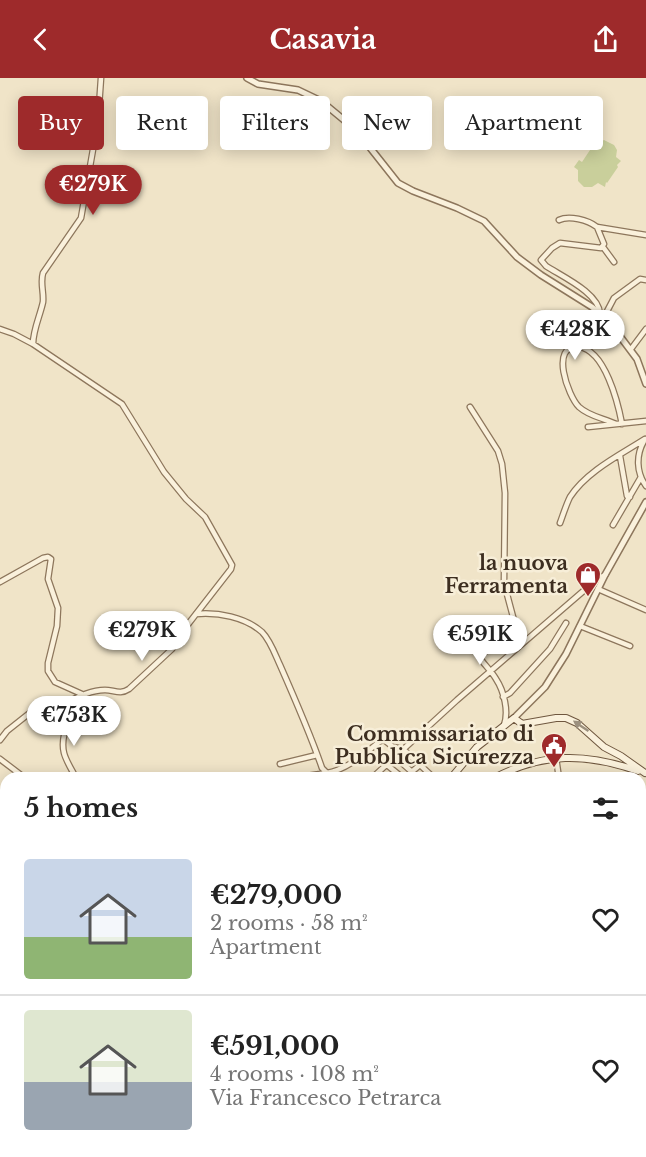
<!DOCTYPE html>
<html lang="en">
<head>
<meta charset="utf-8">
<style>
	:root { --surface:#fff; --page:#f2f2f2; --text:#222; --muted:#767676; --line:#e0e0e0; --accent:#9e2a2b }
	body { margin:0; font-family:"Libre Baskerville",serif; background:var(--page); color:var(--text); height:100vh; display:flex; flex-direction:column; font-size:22px; white-space:nowrap }
	* { box-sizing:border-box; margin:0 }
	p { font-size:20px; color:var(--muted) }
	.icon { flex:none; width:33px; height:33px; fill:none; stroke:currentColor; stroke-width:2; stroke-linecap:round; stroke-linejoin:round }
	.map { position:relative; flex:1; overflow:hidden }
	.details { position:absolute; left:0px; top:694px; width:646px; height:386px; display:flex; flex-direction:column; background:var(--surface); border-radius:18px 18px 0 0; box-shadow:0 3px 15px #0003 }
	.details>* { flex:none }
	.top-card { position:absolute; left:18px; top:18px; width:610px; height:54px; display:flex; gap:12px }
	.price { position:absolute; translate:-50% -51px; padding:0 14px; border-radius:21px; background:#fff; color:#222; font-size:20px; line-height:39px; filter:drop-shadow(0 2px 3px #0008) }
	.price::after { content:''; position:absolute; left:50%; top:36px; width:18px; height:14px; margin-left:-9px; background:inherit; clip-path:polygon(0 0,100% 0,50% 100%) }
	.price.on { background:var(--accent); color:#fff }
	ul { padding:0; list-style:none }
	li { display:flex; align-items:center; gap:18px; height:150px; padding:0 24px }
	li+li { border-top:2px solid var(--line) }
	li span { display:grid; place-items:center; flex:none; width:168px; height:120px; border-radius:6px; color:#555 }
	li>.icon { margin-inline-start:auto }
	span .icon { width:72px; height:72px; fill:#fffc; stroke-width:1 }
	li b { font-size:26px }
	h2 { display:flex; justify-content:space-between; align-items:center; height:72px; padding:0 24px; font-size:26px }
	.tag { padding:0 21px; border-radius:6px; background:var(--surface); box-shadow:0 3px 15px #0003; font-size:21px; line-height:54px }
	.tag.on { background:var(--accent); color:#fff }
	header { display:flex; justify-content:space-between; align-items:center; height:78px; padding:0 24px; background:var(--accent); color:#fff; font-size:27px; font-weight:800 }
	.map>svg:first-child { display:block }
	.green { fill:#c9cf9b }
	.lines { fill:none; stroke-linecap:round; stroke-linejoin:round }
	.minor-tunnel { stroke:#ccc0a6; stroke-width:4.5; stroke-dasharray:4.5 2; stroke-linecap:butt }
	.minor-casing { stroke:#8d765c; stroke-width:7 }
	.tertiary-casing { stroke:#8d765c; stroke-width:8 }
	.secondary-casing { stroke:#6f573f; stroke-width:8 }
	.minor { stroke:#faf1dc; stroke-width:4.5 }
	.tertiary { stroke:#faf1dc; stroke-width:5 }
	.secondary { stroke:#faf1dc; stroke-width:6 }
	.oneway { fill:#9c907e }
	.labels { text-anchor:middle; dominant-baseline:central; stroke-width:5; stroke-linejoin:round; paint-order:stroke }
	.poi-label { font-size:20px; font-weight:bold; fill:#3d2e20; stroke:#f7eed8; text-anchor:end }
</style>
</head>
<body>
<header><svg class="icon" aria-label="back" viewBox="0 0 24 24"><path d="M15 5l-7 7 7 7"/></svg>Casavia<svg class="icon" aria-label="share" viewBox="0 0 24 24"><path d="M12 15V3M7 8l5-5 5 5M5 13v7h14v-7"/></svg></header>
<div class="map">
<svg width="646" height="1079" viewBox="0 0 646 1079">
	<rect width="100%" height="100%" fill="#f0e4c8"/>
	<path class="green" d="M 604,62 L 614,67 L 617,72 L 616,79 L 621,83 L 617,87 L 618,89 L 607,105 L 606,104 L 605,109 L 598,105 L 592,109 L 584,109 L 578,103 L 578,92 L 574,89 L 579,82 L 582,84 L 590,72 L 586,69 L 590,63 L 595,67 Z"/>
	<g class="lines">
		<path class="minor-tunnel" d="M 0,872 L 6,868"/>
		<defs>
			<path id="minor" d="M 559,142 C 569,137 588,142 597,149 L 646,157
				M 597,149 L 604,166 L 601,170 L 560,165 L 552,170 L 541,182 L 546,188 C 563,199 599,215 600,236
				M 603,169 L 614,184
				M 604,239 L 614,220 L 640,201 L 646,202
				M 0,251 L 14,256 L 33,266 L 122,326 L 164,394 L 186,421 L 205,439 L 232,487 L 231,491 L 189,545 L 172,571 L 129,611 C 120,617 114,612 105,612 C 88,612 73,622 58,629
				M 33,266 C 33,252 40,238 43,224 C 44,214 40,205 43,195 L 81,140 L 98,43 L 101,0
				M 631,271 L 646,251
				M 470,329 L 498,373 L 502,386 L 505,415 L 504,505 L 516,550 L 504,564 L 478,577 C 483,586 491,592 496,601 C 504,613 509,634 504,647
				M 616,346 C 604,340 590,339 579,329 C 568,318 549,266 579,269 C 605,272 618,325 622,346
				M 588,349 L 646,343
				M 644,363 C 636,377 636,394 646,408
				M 620,378 L 627,418 L 630,419
				M 560,445 C 563,437 566,427 570,419 C 587,393 620,377 645,361
				M 613,447 L 641,399
				M 0,504 L 43,480 L 48,479 L 51,481 L 48,501 L 58,530 L 57,548 L 48,585 L 48,593 L 55,604 L 84,617
				M 598,511 L 646,532
				M 196,536 C 218,534 245,539 262,554 C 270,562 275,576 280,587 C 295,621 310,655 322,690 L 327,695 C 349,691 366,674 383,661 L 393,669 L 403,671 L 434,700
				M 580,548 L 630,568
				M 503,619 L 510,615 L 550,571 L 566,545
				M 0,662 L 7,653 L 36,630 L 58,629 L 71,638
				M 395,679 L 412,694
				M 556,680 L 559,700
				M 0,681 L 25,700
				M 280,686 L 317,677
				M 387,687 L 403,700
				M 382,699 L 384,700
				M 76,700 C 72,692 66,683 64,675 C 59,655 74,632 84,617
				M 293,700 L 327,695
				M 372,700 L 457,622 L 595,503 L 605,497
				M 404,700 L 420,687
				M 640,747 L 646,742
				M 0,761 L 6,758
				M 0,767 L 6,763
				M 640,780 L 646,776
				M 0,788 L 6,788
				M 0,794 L 6,801
				M 0,808 L 6,814
				M 0,820 L 6,826
				M 0,844 L 6,843
				M 2,895 L 6,887
				M 0,927 L 6,937
				M 0,966 L 6,975
				M 0,991 L 6,988
				M 0,1058 L 6,1054
				M 640,1059 L 646,1064
				M 0,1073 L 4,1079
				M 76,1074 L 79,1079
				M 144,1074 L 144,1079
				M 200,1074 L 211,1079
				M 250,1074 L 259,1079
				M 315,1074 L 315,1079
				M 514,1074 L 517,1079
				M 556,1074 L 557,1079
				M 361,1077 L 361,1075 L 371,1079 L 373,1074
				M 114,1079 L 125,1074
				M 272,1079 L 274,1074
				M 349,1079 L 351,1074
				M 393,1079 L 399,1074
				M 436,1079 L 446,1074
				M 457,1079 L 464,1074"/>
			<path id="tertiary" d="M 247,0 L 258,6 L 298,12 L 321,23 L 344,42 L 364,62 L 398,105 L 413,113 L 457,130 L 484,143 L 517,179 L 541,197 L 592,229 L 610,245 L 637,281 L 646,306
				M 514,640 L 545,609 L 566,576 L 605,497 L 646,424"/>
			<path id="secondary" d="M 451,700 L 477,669 L 514,640 L 522,646 L 556,640 L 566,640 L 577,645 L 604,669 L 621,678 L 645,695
				M 494,700 C 544,674 586,675 638,693
				M 0,1004 L 6,1002
				M 0,1037 L 6,1033
				M 592,1074 L 597,1079"/>
		</defs>
		<use href="#minor" class="minor-casing"/>
		<use href="#tertiary" class="tertiary-casing"/>
		<use href="#secondary" class="secondary-casing"/>
		<use href="#minor" class="minor"/>
		<use href="#tertiary" class="tertiary"/>
		<use href="#secondary" class="secondary"/>
	</g>
	<defs><path id="oneway-solid" d="M-6-.8H1V-3.2L6.5 0L1 3.2V.8H-6Z" transform="scale(1.5)"/></defs>
	<use class="oneway" href="#oneway-solid" transform="translate(581 648) rotate(-146)"/>
	<defs>
		<symbol id="shop-pin" viewBox="-11 -11 22 30"><path d="M0 17L-7.5 6A9.5 9.5 0 1 1 7.5 6Z" fill="#9e2a2b" stroke="#f7eed8"/><path d="M-5-2.5h2.3a2.7 3.5 0 0 1 5.4 0H5L5.5 6h-11ZM-1.5-2.5h3a1.5 2.3 0 0 0-3 0Z" fill="#fff"/></symbol>
		<symbol id="civic-pin" viewBox="-11 -11 22 30"><path d="M0 17L-7.5 6A9.5 9.5 0 1 1 7.5 6Z" fill="#9e2a2b" stroke="#f7eed8"/><path d="M-.6-6.5H3V-4.5H.6V-3L4-1V1h2V6H-6V1h2V-1L-.6-3ZM-1.2 2.5V6h2.4V2.5Z" fill="#fff"/></symbol>
	</defs>
	<g fill-rule="evenodd">
		<use href="#shop-pin" x="573" y="482" width="30" height="40"/>
		<use href="#civic-pin" x="539" y="653" width="30" height="40"/>
	</g>
	<g class="labels">
		<g class="poi-label">
			<text x="568" y="485">la nuova<tspan x="568" dy="23">Ferramenta</tspan></text>
			<text x="534" y="656">Commissariato di<tspan x="534" dy="23">Pubblica Sicurezza</tspan></text>
		</g>
	</g>
</svg>
<b class="price on" style="left:93px;top:138px">€279K</b>
<b class="price" style="left:575px;top:283px">€428K</b>
<b class="price" style="left:142px;top:584px">€279K</b>
<b class="price" style="left:480px;top:588px">€591K</b>
<b class="price" style="left:74px;top:669px">€753K</b>
<div class="top-card">
<a class="tag on">Buy</a>
<a class="tag">Rent</a>
<a class="tag">Filters</a>
<a class="tag">New</a>
<a class="tag">Apartment</a>
</div>
<section class="details">
<h2>5 homes<svg class="icon" aria-label="filters" viewBox="0 0 24 24"><path d="M4 7h16M4 17h16"/><circle cx="9" cy="7" r="2"/><circle cx="15" cy="17" r="2"/></svg></h2>
<ul>
<li><span style="background:linear-gradient(#c9d6e8 65%,#8fb573 0)"><svg class="icon" aria-label="home" viewBox="0 0 24 24"><path d="M3 11l9-7 9 7M6 9v11h12V9"/></svg></span><div><b>€279,000</b><p>2 rooms · 58 m²</p><p>Apartment</p></div><svg class="icon" aria-label="heart" viewBox="0 0 24 24"><path d="M12 20l-8-8c-3-5 5-10 8-4 3-6 11-1 8 4z"/></svg></li>
<li><span style="background:linear-gradient(#dfe7d0 60%,#9aa5b1 0)"><svg class="icon" aria-label="home" viewBox="0 0 24 24"><path d="M3 11l9-7 9 7M6 9v11h12V9"/></svg></span><div><b>€591,000</b><p>4 rooms · 108 m²</p><p>Via Francesco Petrarca</p></div><svg class="icon" aria-label="heart" viewBox="0 0 24 24"><path d="M12 20l-8-8c-3-5 5-10 8-4 3-6 11-1 8 4z"/></svg></li>
</ul>
</section>
</div>
</body>
</html>
